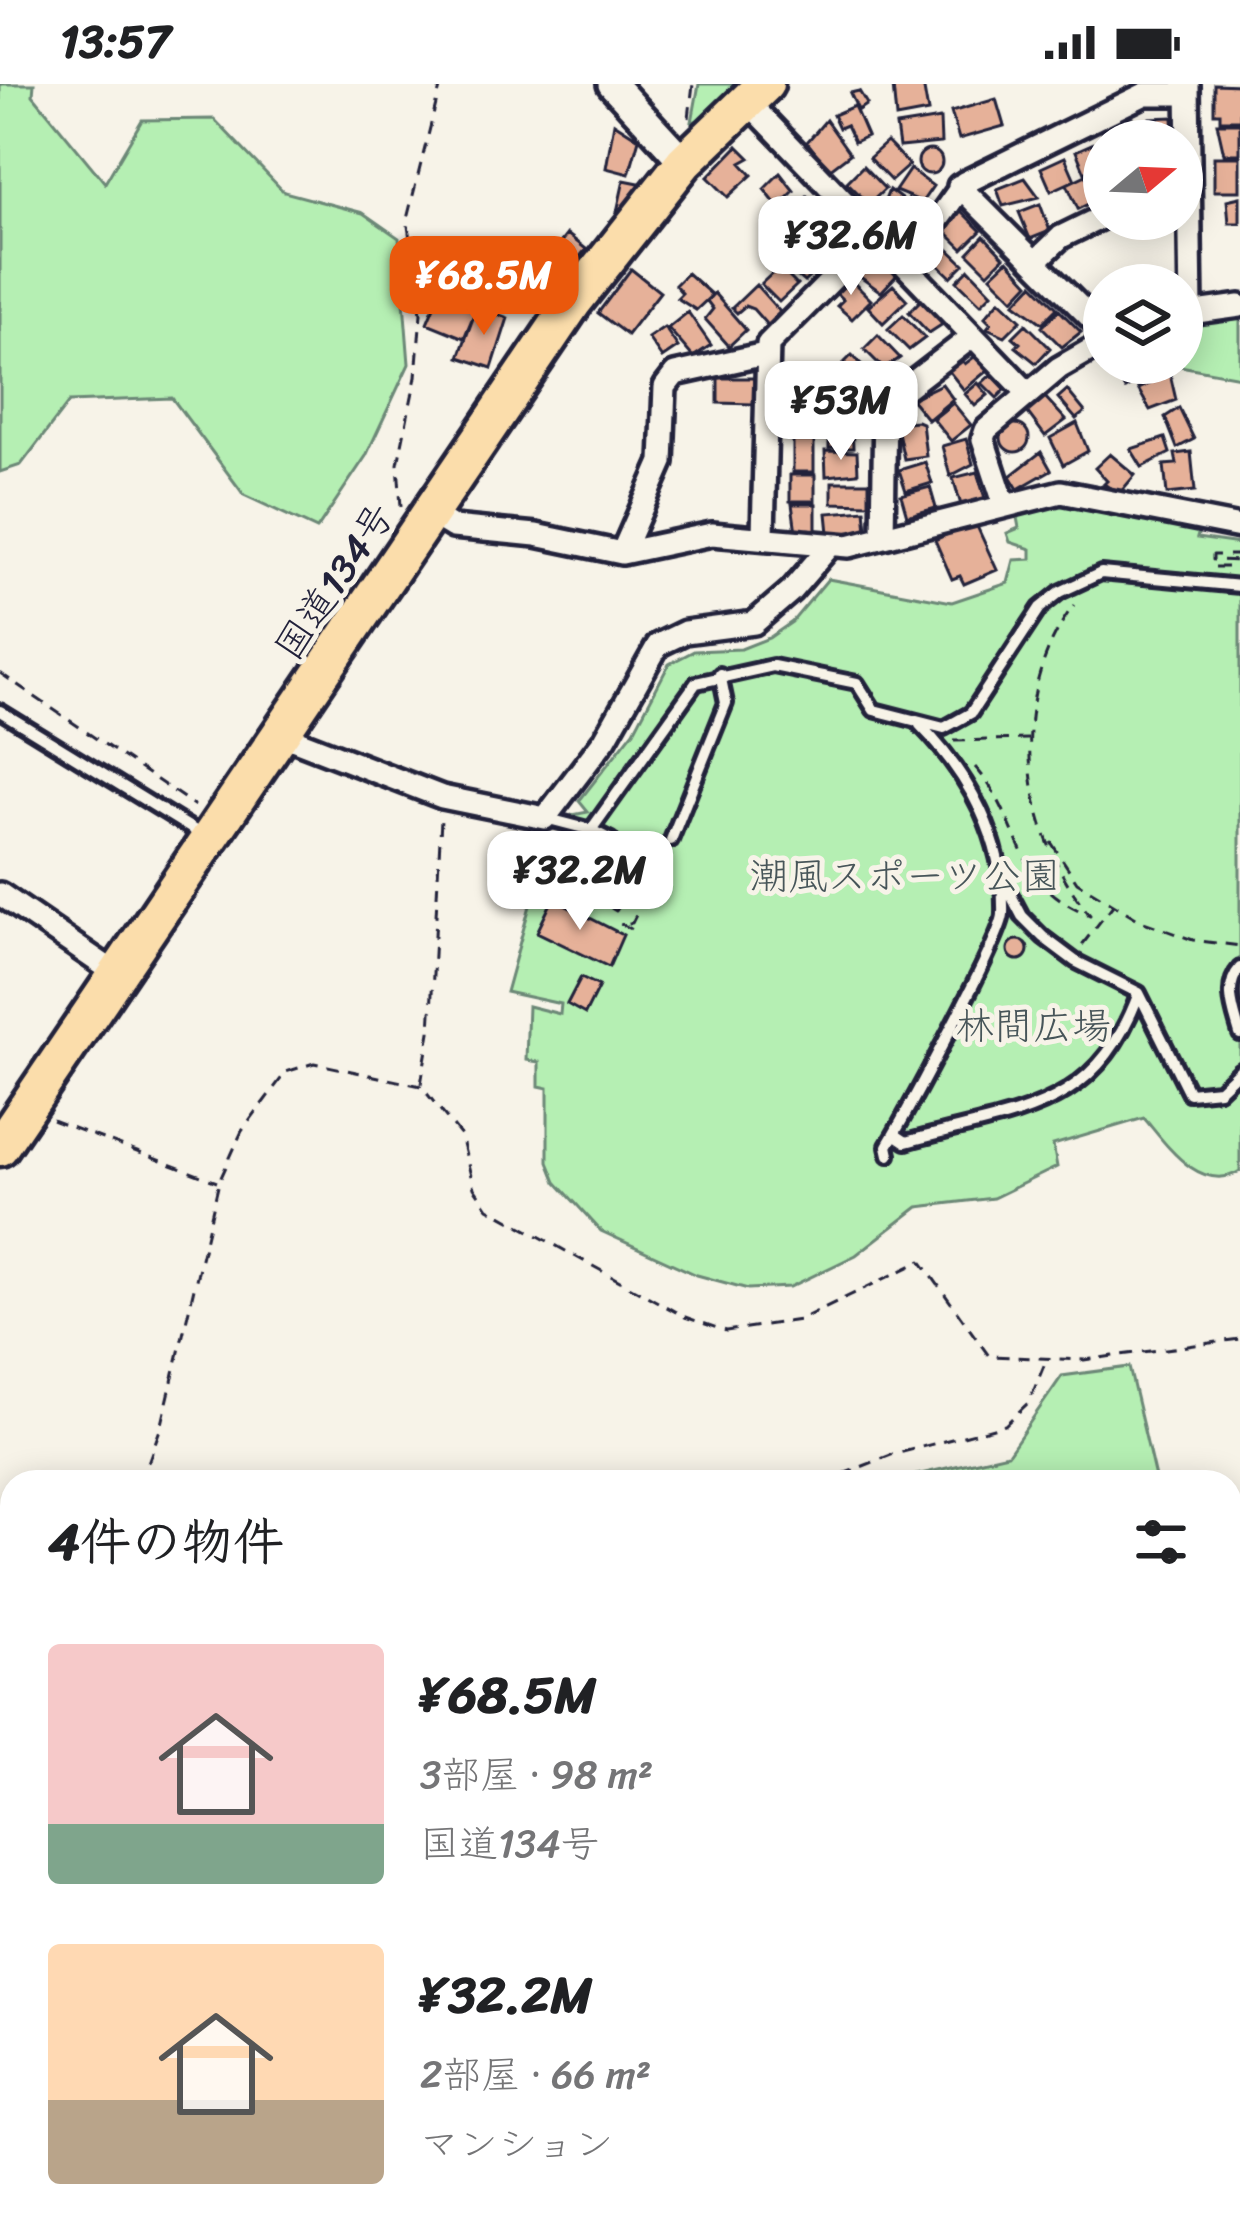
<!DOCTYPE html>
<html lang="ja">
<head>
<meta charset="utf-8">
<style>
	:root { --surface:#fff; --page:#f2f2f2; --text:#202124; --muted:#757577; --accent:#ea580c }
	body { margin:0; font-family:Sriracha,"Klee One",sans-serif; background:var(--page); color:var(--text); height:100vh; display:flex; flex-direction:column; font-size:45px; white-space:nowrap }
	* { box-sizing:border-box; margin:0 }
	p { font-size:39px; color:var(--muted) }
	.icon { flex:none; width:66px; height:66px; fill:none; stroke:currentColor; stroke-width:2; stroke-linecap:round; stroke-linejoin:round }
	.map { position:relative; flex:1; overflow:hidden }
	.details { position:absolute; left:0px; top:1386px; width:1242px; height:771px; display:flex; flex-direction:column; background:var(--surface); border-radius:36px 36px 0 0; box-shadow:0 6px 30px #0003 }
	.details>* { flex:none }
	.needle { width:78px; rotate:71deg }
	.buttons { position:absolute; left:1083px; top:36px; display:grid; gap:24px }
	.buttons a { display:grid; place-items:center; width:120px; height:120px; border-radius:50%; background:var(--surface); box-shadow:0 6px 30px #0003; font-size:60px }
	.price { position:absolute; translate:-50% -102px; padding:0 27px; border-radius:24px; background:#fff; color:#222; font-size:39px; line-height:78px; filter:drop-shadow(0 3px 6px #0008) }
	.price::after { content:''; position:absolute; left:50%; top:72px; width:36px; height:27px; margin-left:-18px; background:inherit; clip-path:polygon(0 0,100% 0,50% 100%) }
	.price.selected { background:var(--accent); color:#fff }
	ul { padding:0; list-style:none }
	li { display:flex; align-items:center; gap:36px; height:300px; padding:0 48px }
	li span { display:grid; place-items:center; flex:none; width:336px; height:240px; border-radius:12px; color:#555 }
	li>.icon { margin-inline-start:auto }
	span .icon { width:144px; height:144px; fill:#fffc; stroke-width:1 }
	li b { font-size:51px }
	h2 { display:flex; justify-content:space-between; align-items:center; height:144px; padding:0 48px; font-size:51px }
	.status { display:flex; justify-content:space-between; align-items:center; height:84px; padding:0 60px; background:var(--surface); direction:ltr }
	.status svg { height:33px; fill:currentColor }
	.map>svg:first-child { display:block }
	.green { fill:#b5efb3; stroke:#6c8877; stroke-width:3 }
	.building { fill:#e6b199; stroke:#22223b; stroke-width:3 }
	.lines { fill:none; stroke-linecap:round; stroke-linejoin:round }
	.service-casing { stroke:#22223b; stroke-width:20 }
	.minor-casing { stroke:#22223b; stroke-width:30 }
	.tertiary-casing { stroke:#22223b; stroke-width:36 }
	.trunk-casing { stroke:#22223b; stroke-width:45 }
	.path { stroke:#22223b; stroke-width:3; stroke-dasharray:12 9; stroke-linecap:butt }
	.service { stroke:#f7f3e8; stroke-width:10 }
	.minor { stroke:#f7f3e8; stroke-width:21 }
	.tertiary { stroke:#f7f3e8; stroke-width:27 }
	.trunk { stroke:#fbddab; stroke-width:36 }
	.labels { text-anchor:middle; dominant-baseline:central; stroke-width:10; stroke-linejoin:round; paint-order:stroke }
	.street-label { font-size:39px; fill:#22223b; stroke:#f7f3e8 }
	.park-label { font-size:39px; fill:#475559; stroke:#f7f3e8 }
</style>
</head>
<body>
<div class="status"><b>13:57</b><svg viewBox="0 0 49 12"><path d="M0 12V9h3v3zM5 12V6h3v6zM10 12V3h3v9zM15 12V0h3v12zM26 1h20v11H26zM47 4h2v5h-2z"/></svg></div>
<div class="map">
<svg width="1240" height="2156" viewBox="0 0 1240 2156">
	<rect width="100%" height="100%" fill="#f7f3e8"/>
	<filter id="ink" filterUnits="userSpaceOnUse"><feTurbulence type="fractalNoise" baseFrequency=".00833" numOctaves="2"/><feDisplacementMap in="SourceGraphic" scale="24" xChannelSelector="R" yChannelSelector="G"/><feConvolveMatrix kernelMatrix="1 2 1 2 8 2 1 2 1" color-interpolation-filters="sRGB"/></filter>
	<g filter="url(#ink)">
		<path class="green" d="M 0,0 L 34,0 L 33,11 L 105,99 L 142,36 L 214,35 L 284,108 L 363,129 L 399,154 L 409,280 L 366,372 L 317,445 L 244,411 L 172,314 L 69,318 L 21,381 L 0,388 Z
			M 699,0 L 744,0 L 707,34 L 692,38 Z
			M 1240,229 L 1240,293 L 1180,282 L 1182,237 Z
			M 1063,421 L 1199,447 L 1197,454 L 1240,460 L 1240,1087 C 1200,1111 1166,1060 1144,1034 L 1053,1061 L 1057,1083 L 993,1114 L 918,1123 L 856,1171 L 790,1203 L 748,1205 L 697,1191 L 601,1147 L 556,1098 L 548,1078 L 548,1004 L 539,1002 L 539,978 L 526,976 L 528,922 L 560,930 L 561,920 L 506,908 L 549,753 L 565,753 L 572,731 L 588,728 L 579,717 L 634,647 L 669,580 L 694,567 L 741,565 L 769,554 L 792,538 L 828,495 L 952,518 L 1008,499 L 1014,476 L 1031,475 L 1031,465 L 1010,458 L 1007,449 L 1019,444 L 1016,428 Z
			M 1129,1283 L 1156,1398 L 886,1398 L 1008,1370 L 1062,1292 Z
			M 1240,1599 L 1240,2007 L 1230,2010 L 1230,1614 Z
			M 237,2145 L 424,2145 L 407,2156 L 233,2156 Z
			M 442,2145 L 792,2145 L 785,2156 L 447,2156 Z"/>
		<path class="building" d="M 923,0 L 928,28 L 896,34 L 893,2 Z
			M 1214,0 L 1240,1 L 1240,36 L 1220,36 L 1220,29 L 1214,29 Z
			M 859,7 L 867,20 L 858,26 L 850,9 Z
			M 996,15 L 1004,42 L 959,55 L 951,28 Z
			M 854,22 L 867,52 L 854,58 L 846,41 L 839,44 L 833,31 Z
			M 1173,33 L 1174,57 L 1150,57 L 1150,34 Z
			M 940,35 L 941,59 L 899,63 L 896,42 Z
			M 826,36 L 850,70 L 829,86 L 807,58 Z
			M 614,39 L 639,55 L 629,90 L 606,84 Z
			M 1217,39 L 1240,39 L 1240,70 L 1224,70 Z
			M 1133,43 L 1138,57 L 1106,57 L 1105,54 Z
			M 887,58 L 909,81 L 891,97 L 869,74 Z
			M 1094,59 L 1104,81 L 1085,89 L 1076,67 Z
			M 738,62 L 750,74 L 741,79 L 752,91 L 728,113 L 708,93 Z
			M918 78a12 12 0 1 1 24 0a12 12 0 1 1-24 0Z
			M 1065,73 L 1075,96 L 1051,107 L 1041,84 Z
			M 1214,73 L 1240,73 L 1240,107 L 1214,107 Z
			M 863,82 L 885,105 L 869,120 L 847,98 Z
			M 910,85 L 933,102 L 922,118 L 895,107 Z
			M 780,89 L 794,107 L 778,123 L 764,105 Z
			M 1086,91 L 1098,115 L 1078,125 L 1067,100 Z
			M 1025,94 L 1039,113 L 1003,122 L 997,105 Z
			M 624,96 L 644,100 L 617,128 Z
			M 889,106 L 904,117 L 888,141 L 878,135 Z
			M 807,112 L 823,128 L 807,144 L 791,128 Z
			M 1240,113 L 1240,139 L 1229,139 L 1227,116 Z
			M 908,116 L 925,128 L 914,146 L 896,134 Z
			M 1040,120 L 1050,147 L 1030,155 L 1019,128 Z
			M 961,127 L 981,147 L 963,165 L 942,144 Z
			M 779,128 L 800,149 L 789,159 L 769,139 Z
			M 824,135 L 846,158 L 826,182 L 815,169 L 824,160 L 816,162 L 807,152 Z
			M 567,150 L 586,165 L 558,201 L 539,186 Z
			M 984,152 L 1004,173 L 988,189 L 968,169 Z
			M 940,157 L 964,180 L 951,193 L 927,170 Z
			M 801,161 L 821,182 L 804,198 L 782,179 Z
			M 876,171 L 897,191 L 881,208 L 856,190 Z
			M 1008,176 L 1029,199 L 1014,215 L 991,192 Z
			M 779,183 L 797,201 L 779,218 L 761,200 Z
			M 631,185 L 660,208 L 627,251 L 598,229 Z
			M 969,185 L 992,209 L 981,220 L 957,197 Z
			M 687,189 L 712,211 L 696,226 L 677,214 L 682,209 L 675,201 Z
			M 847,192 L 871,216 L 852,235 L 837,222 L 843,216 L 833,206 Z
			M 1033,200 L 1057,224 L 1042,239 L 1015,219 Z
			M 756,201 L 780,228 L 767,241 L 753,225 L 745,222 L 737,229 L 732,224 Z
			M 893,201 L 907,216 L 883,239 L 868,223 Z
			M 440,208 L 477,223 L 464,254 L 427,239 Z
			M 714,209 L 746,246 L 729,262 L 705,235 L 713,225 L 707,217 Z
			M 923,214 L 946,238 L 929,249 L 909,228 Z
			M 1000,216 L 1021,236 L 1005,252 L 987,244 L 991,239 L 985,233 Z
			M 477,223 L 508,234 L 492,284 L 459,273 Z
			M 1059,226 L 1081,248 L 1062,263 L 1042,243 Z
			M 688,228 L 711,261 L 693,273 L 668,244 Z
			M 903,231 L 925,254 L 909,266 L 888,245 Z
			M 1026,240 L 1050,264 L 1036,279 L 1016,263 L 1020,259 L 1013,253 Z
			M 664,243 L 678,263 L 662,274 L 648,254 Z
			M 878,251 L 900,274 L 884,285 L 864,265 Z
			M 978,270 L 989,285 L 964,306 L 947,285 L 960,274 L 965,280 Z
			M 852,271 L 875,294 L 858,305 L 838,285 Z
			M 1108,279 L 1131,279 L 1141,295 L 1125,305 Z
			M 1143,279 L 1171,279 L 1173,285 L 1146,294 Z
			M 994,288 L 1008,303 L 997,314 L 982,299 Z
			M 1170,290 L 1176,316 L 1150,326 L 1138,305 Z
			M 718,294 L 754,294 L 754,320 L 718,319 Z
			M 788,299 L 815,300 L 815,322 L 788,322 Z
			M 978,299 L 988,311 L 975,322 L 965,310 Z
			M 942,300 L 953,315 L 928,336 L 911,315 Z
			M 827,302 L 856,315 L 848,334 L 822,323 Z
			M 1067,306 L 1085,328 L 1076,335 L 1058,314 Z
			M 1044,312 L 1066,336 L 1045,352 L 1027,328 Z
			M 953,319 L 971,341 L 951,357 L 933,335 Z
			M 793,324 L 818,325 L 817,354 L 787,354 Z
			M 1179,324 L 1194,355 L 1177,364 L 1165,333 Z
			M 917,337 L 922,339 L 926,372 L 904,375 L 896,339 Z
			M 829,338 L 852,338 L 853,364 L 829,364 Z
			M 1077,339 L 1088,367 L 1063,381 L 1050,354 Z
			M1001 354a14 14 0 1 1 28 0a14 14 0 1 1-28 0Z
			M 1165,354 L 1170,369 L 1142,383 L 1131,365 Z
			M 966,355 L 973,380 L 950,392 L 942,362 Z
			M 793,357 L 814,357 L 814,388 L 793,388 Z
			M 825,367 L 857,368 L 858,389 L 826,392 Z
			M 1041,368 L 1051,386 L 1018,405 L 1010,392 Z
			M 1191,368 L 1195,407 L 1167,410 L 1164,381 L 1177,380 L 1175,370 Z
			M 1110,370 L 1135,391 L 1119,410 L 1104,400 L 1107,397 L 1095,384 Z
			M 925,378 L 932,399 L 906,407 L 899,386 Z
			M 977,388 L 985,414 L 961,421 L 953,394 Z
			M 790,391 L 815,391 L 815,417 L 790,417 Z
			M 832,398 L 869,398 L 869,420 L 832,419 Z
			M 930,403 L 936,424 L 907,432 L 901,411 Z
			M 792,420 L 816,420 L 816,448 L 796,448 Z
			M 865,426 L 867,446 L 861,450 L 829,449 L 827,429 Z
			M 975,438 L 997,486 L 964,500 L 960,492 L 952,495 L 935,456 Z
			M 553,815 L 623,851 L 609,883 L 537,848 Z
			M1008 866a10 10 0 1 1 20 0a10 10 0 1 1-20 0Z
			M 581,893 L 599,902 L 585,930 L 567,920 Z"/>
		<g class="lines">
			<defs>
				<path id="service" d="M 0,627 L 202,751
					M 545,734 L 591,746 L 696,599 L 773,582 L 857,599 L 874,626 L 944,644 L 971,629 L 1040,524 L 1060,508 L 1101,489 L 1240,502
					M 591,746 L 611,756
					M 671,756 L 726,619 L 720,590
					M 1003,796 L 1022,832 L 1043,853 L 1075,877 L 1139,909 L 1189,1009 L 1219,1006 L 1240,986
					M 1240,884 C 1223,903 1234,928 1240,950
					M 894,1050 L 906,1058 C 1016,1027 1095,1030 1139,909
					M 889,1071 L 887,1062 C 904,1034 1003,851 1003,830 C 1005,756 970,692 920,641"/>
				<path id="minor" d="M 1188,1 L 1191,228
					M 747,17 L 1027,308
					M 959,102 L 1104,247
					M 1036,177 L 1061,153 L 1104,132
					M 906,181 L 964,99 L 1145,10 L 1188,10
					M 1182,230 L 1240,222
					M 1004,419 L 983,355 L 986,346 L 1059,284 L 1104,258
					M 430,429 L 453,443 L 536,451 L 622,469 L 712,450 L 849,462 L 1061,408 L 1240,443
					M 763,451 L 768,260 L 876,151
					M 883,452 L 885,320 L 973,252
					M 622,469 L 662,378 L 665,303 L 675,290 L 765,270
					M 282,651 L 442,713 L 545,734 L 605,655 L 658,561 L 685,548 L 754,539 L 791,507 L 829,463
					M 0,810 L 118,891
					M 1230,1553 L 1240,1547
					M 0,1981 L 12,1981
					M 396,2156 L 405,2145"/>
				<path id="tertiary" d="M 612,0 L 684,78"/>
				<path id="trunk" d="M 0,1063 L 574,217 L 684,78 L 765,0
					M 1230,2140 L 1240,2139
					M 1090,2156 L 1187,2145"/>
			</defs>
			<use href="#service" class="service-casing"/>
			<use href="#minor" class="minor-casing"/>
			<use href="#tertiary" class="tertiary-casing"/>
			<use href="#trunk" class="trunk-casing"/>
			<path class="path" d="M 689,34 L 693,0
				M 401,423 L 398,380 L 416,293 L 421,229 L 407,135 L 441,0
				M 1240,471 L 1213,471 L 1213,476 L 1240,477
				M 1215,483 L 1240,483
				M 0,589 L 195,722
				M 954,657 L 1028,655
				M 975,683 C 1025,738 1008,798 1090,831 C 1020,747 1006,611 1074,521
				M 1051,758 L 1077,798 L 1141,837 L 1193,856 L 1240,862
				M 586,803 L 602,772
				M 560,817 L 571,795 L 597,814 L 604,799 L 610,802
				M 601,818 L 607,822 L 616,805 L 620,807
				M 611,824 L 616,827 L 627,810
				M 631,845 L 620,839 L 632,839 L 642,819
				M 1082,861 L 1113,821
				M 421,1000 L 430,948 L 441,735
				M 52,1036 L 217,1098
				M 141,1398 L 162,1340 L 219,1098 L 242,1047 L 286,988 L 314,979 L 421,1002 L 461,1052 L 474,1104 L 488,1124 L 685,1233 L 726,1247 L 799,1236 L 921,1177 L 989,1272 L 1084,1276 L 1240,1255
				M 823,1398 L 891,1371 L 1005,1341 L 1029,1318 L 1045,1279
				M 0,1567 L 12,1567"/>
			<use href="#service" class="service"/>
			<use href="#minor" class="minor"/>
			<use href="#tertiary" class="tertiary"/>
			<use href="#trunk" class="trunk"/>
		</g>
	</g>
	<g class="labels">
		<g class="street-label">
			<text transform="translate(334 497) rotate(-56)">国道134号</text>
		</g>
		<g class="park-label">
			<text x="905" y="791">潮風スポーツ公園</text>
			<text x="1033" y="941">林間広場</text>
		</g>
	</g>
</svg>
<div class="buttons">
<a><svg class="needle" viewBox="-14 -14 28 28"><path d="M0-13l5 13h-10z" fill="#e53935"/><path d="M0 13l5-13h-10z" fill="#757577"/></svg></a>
<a><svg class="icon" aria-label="layers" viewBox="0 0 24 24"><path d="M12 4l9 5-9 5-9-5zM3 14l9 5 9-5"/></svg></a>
</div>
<b class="price" style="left:851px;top:214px">¥32.6M</b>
<b class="price selected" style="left:484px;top:254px">¥68.5M</b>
<b class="price" style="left:841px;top:379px">¥53M</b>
<b class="price" style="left:580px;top:849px">¥32.2M</b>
<section class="details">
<h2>4件の物件<svg class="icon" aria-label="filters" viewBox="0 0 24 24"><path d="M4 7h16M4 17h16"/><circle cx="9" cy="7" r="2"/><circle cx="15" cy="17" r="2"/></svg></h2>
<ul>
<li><span style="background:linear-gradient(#f6c9c9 75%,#7fa58c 0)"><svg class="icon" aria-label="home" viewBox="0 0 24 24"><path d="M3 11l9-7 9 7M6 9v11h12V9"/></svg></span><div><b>¥68.5M</b><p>3部屋 · 98 m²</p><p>国道134号</p></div></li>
<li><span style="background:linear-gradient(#ffd9b3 65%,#b9a48a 0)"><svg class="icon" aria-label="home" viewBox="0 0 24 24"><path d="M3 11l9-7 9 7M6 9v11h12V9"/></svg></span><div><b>¥32.2M</b><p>2部屋 · 66 m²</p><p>マンション</p></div></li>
</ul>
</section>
</div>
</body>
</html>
